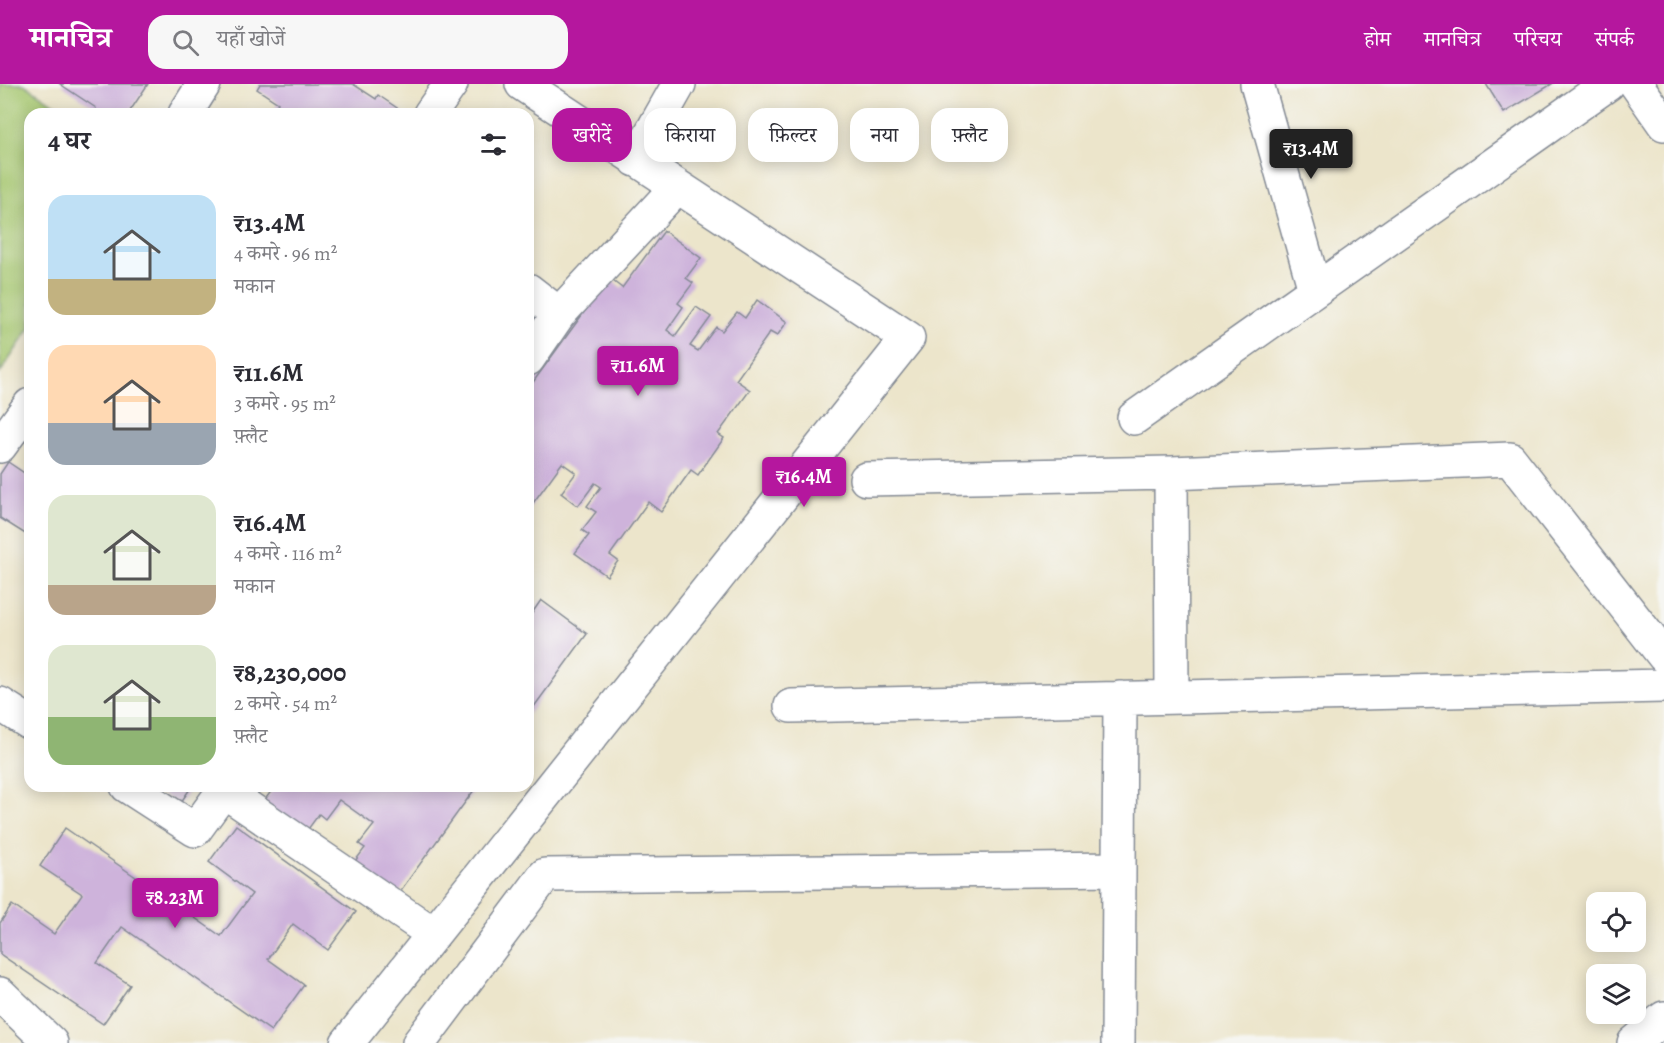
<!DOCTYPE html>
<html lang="hi">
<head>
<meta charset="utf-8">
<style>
	:root { --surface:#fff; --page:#f7f7f7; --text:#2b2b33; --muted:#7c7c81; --accent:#b5179e }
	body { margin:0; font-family:Alegreya,"Noto Serif Devanagari",serif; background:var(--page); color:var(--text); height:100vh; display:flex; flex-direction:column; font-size:22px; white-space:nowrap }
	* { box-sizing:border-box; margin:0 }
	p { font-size:20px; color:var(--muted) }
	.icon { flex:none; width:33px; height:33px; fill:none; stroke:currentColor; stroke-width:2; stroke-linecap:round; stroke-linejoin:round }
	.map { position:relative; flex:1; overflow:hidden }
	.panel { position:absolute; left:24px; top:24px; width:510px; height:684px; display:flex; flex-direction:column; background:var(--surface); border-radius:18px; box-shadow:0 3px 15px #0003 }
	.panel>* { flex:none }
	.banner { position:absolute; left:552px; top:24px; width:570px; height:54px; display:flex; gap:12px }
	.controls { position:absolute; left:1586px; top:808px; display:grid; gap:12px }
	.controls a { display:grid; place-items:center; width:60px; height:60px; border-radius:12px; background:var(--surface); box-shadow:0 3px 15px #0003; font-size:30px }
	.price { position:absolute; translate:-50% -51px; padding:0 14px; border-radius:6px; background:var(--accent); color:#fff; font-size:20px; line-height:39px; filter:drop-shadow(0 2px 3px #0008) }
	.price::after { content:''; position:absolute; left:50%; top:36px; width:18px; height:14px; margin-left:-9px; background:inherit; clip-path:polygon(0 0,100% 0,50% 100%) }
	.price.active { background:#222; color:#fff }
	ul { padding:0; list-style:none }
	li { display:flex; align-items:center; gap:18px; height:150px; padding:0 24px }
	li span { display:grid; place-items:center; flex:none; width:168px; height:120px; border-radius:18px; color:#555 }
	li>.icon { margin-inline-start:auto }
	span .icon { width:72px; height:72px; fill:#fffc; stroke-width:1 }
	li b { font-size:26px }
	h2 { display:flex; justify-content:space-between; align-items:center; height:72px; padding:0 24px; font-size:26px }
	.tag { padding:0 21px; border-radius:18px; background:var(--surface); box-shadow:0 3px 15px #0003; font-size:21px; line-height:54px }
	.tag.active { background:var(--accent); color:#fff }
	header { display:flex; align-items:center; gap:36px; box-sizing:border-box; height:84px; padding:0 30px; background:var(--accent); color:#fff }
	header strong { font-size:28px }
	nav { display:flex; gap:33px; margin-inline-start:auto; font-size:21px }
	.search { width:420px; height:54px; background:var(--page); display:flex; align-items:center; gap:15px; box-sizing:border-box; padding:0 21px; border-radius:18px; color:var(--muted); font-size:22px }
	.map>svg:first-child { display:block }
	.green { fill:#a5c66e; stroke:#607a66; stroke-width:1.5 }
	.building { fill:#ceb3db }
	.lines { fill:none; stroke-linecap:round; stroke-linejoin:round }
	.minor-casing { stroke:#848a94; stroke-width:36 }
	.minor { stroke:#fff; stroke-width:33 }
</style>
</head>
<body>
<header>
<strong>मानचित्र</strong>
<div class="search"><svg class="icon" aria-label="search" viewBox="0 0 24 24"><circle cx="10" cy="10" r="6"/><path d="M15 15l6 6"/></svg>यहाँ खोजें</div>
<nav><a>होम</a><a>मानचित्र</a><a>परिचय</a><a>संपर्क</a></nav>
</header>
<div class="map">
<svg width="1664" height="959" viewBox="0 0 1664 959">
	<rect width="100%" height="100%" fill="#f6f6f2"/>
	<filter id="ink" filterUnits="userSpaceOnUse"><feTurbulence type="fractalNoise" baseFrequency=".0167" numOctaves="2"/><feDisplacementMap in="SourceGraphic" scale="12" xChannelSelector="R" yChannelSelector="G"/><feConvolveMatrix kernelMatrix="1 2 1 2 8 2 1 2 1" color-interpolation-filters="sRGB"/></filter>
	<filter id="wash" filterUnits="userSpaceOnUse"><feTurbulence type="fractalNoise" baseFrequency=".008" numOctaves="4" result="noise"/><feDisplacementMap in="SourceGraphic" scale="24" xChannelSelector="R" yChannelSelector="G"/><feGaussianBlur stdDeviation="1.35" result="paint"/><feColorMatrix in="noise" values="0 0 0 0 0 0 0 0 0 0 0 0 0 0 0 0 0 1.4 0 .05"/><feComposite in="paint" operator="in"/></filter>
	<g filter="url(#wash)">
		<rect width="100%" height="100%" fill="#ece5cb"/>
		<path class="green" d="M 0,0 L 24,0 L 69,30 L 30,30 L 30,244 L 0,289 Z"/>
		<g id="blocks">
			<path class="building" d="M 60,0 L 148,0 L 128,30 L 94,30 L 96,24 Z
				M 260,0 L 353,0 L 376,15 L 378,11 L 403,28 L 402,30 L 283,30 L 275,24 L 278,19 L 257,5 Z
				M 1486,0 L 1552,0 L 1504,29 Z
				M 664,147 L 701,174 L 686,194 L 693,199 L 678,219 L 683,223 L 667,246 L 675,252 L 696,223 L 711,233 L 690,262 L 698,267 L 716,243 L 722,247 L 737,228 L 745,234 L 757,216 L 787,238 L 777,252 L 770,248 L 736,296 L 750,306 L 718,350 L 724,354 L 698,391 L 691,386 L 661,428 L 648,418 L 610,471 L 618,477 L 607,492 L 575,469 L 589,451 L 582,446 L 596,428 L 587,422 L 601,403 L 595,399 L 578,422 L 561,409 L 576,389 L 562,379 L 528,426 L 528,305 L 609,194 L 622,204 Z
				M 8,378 L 30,393 L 30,453 L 0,434 L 0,390 Z
				M 541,516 L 587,550 L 528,631 L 528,535 Z
				M 151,702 L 192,702 L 179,721 Z
				M 275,702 L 477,702 L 393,817 L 349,785 L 365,764 L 359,760 L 374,741 L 339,716 L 325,735 L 319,730 L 303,752 L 261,721 Z
				M 236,741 L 356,828 L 328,866 L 293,840 L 268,875 L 304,901 L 271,947 L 122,843 L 97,879 L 130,901 L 103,940 L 0,870 L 0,839 L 12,821 L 54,850 L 82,810 L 40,782 L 65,744 L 221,852 L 252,810 L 209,778 Z"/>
		</g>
	</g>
	<g filter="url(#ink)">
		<use href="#blocks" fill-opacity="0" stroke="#848a94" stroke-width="1.5"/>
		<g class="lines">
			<defs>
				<path id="minor" d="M 1257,0 L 1315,206
					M 1636,0 L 1664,40
					M 185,30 L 204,0
					M 430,30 L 451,0
					M 636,76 L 679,0
					M 528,206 L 559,230
					M 528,275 L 559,230 L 677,103
					M 1134,334 L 1608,0
					M 0,362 L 30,321
					M 1171,389 L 1172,613
					M 866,395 L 1171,389 L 1510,375 L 1664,572
					M 0,620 L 30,639
					M 791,622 L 1664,602
					M 127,702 L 195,746 L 227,702
					M 224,707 L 432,849
					M 0,910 L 51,959
					M 347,959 L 908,254 L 522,0
					M 419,959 L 545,791 L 1119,785
					M 1118,959 L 1120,614
					M 1634,959 L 1664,934"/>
			</defs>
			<use href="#minor" class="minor-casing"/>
			<use href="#minor" class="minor"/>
		</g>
	</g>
</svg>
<div class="controls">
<a><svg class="icon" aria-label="locate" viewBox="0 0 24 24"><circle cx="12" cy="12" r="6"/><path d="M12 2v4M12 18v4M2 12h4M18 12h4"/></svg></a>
<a><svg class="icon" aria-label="layers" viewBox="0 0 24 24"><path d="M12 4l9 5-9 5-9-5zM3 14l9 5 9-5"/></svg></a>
</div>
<b class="price active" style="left:1311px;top:96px">₹13.4M</b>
<b class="price" style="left:638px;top:313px">₹11.6M</b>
<b class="price" style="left:804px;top:424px">₹16.4M</b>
<b class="price" style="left:175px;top:845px">₹8.23M</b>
<div class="banner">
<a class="tag active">खरीदें</a>
<a class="tag">किराया</a>
<a class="tag">फ़िल्टर</a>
<a class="tag">नया</a>
<a class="tag">फ़्लैट</a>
</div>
<section class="panel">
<h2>4 घर<svg class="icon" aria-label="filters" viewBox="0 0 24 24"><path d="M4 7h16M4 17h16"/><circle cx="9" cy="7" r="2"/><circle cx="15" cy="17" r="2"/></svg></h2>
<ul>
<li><span style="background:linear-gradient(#bfe0f5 70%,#c2b280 0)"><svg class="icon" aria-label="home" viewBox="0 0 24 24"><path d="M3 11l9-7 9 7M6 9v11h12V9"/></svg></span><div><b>₹13.4M</b><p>4 कमरे · 96 m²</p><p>मकान</p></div></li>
<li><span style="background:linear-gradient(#ffd9b3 65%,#9aa5b1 0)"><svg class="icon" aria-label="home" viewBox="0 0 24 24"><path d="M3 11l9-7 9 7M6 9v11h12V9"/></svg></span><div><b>₹11.6M</b><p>3 कमरे · 95 m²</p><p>फ़्लैट</p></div></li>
<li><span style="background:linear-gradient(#dfe7d0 75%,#b9a48a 0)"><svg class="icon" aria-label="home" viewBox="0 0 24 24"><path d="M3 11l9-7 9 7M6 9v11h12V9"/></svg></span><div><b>₹16.4M</b><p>4 कमरे · 116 m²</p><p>मकान</p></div></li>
<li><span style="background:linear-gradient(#dfe7d0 60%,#8fb573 0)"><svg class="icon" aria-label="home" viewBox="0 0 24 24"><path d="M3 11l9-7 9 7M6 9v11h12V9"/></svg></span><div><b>₹8,230,000</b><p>2 कमरे · 54 m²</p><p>फ़्लैट</p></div></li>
</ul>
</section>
</div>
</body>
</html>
